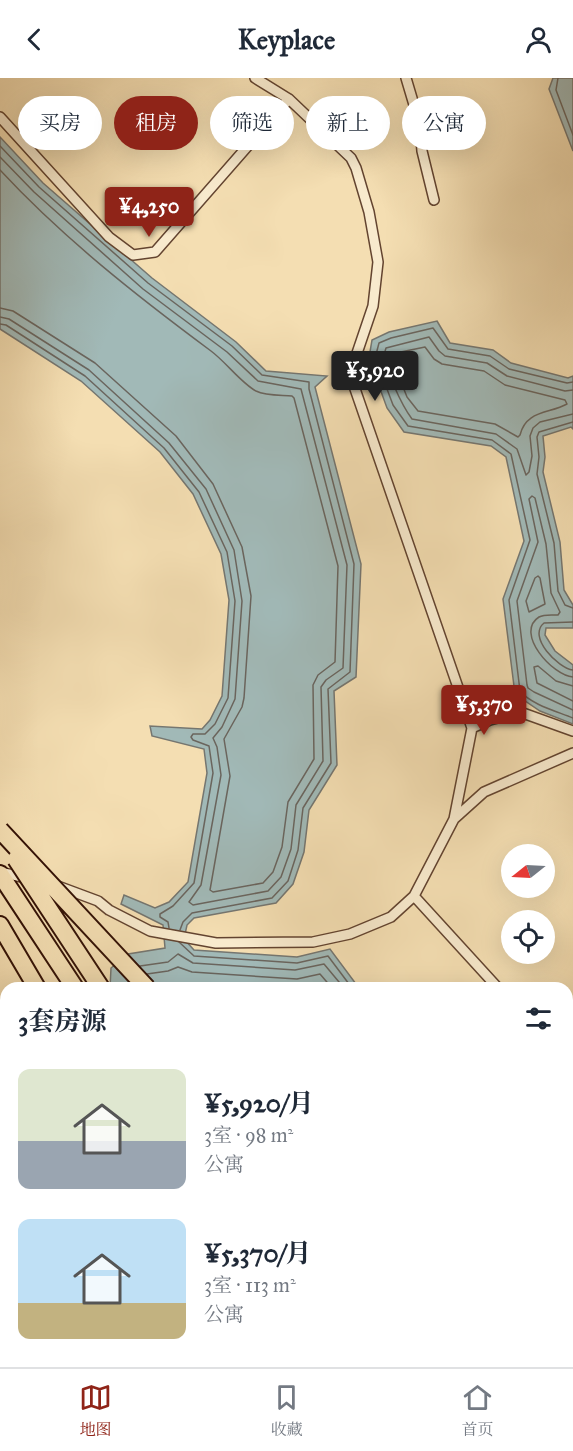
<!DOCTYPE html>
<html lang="zh">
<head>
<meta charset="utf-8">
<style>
	:root { --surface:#fff; --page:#f6f6f7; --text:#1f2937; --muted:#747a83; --line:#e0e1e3; --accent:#8f2418 }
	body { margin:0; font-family:"IM FELL Great Primer","Noto Serif SC",serif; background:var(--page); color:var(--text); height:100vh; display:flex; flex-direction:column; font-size:22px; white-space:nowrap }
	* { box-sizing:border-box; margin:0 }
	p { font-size:20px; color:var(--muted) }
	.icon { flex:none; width:33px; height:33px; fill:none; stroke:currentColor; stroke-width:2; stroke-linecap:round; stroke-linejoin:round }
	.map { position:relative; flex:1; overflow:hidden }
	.panel { position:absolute; left:0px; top:904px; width:573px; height:386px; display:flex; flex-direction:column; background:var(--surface); border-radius:18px 18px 0 0; box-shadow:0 6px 24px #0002 }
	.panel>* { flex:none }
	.banner { position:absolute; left:18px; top:18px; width:537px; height:54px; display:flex; gap:12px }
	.needle { width:39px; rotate:252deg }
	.controls { position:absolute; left:501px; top:766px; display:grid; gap:12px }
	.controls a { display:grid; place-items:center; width:54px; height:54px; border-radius:50%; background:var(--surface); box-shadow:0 6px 24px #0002; font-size:30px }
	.price { position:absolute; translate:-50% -51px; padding:0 14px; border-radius:6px; background:var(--accent); color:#fff; font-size:20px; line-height:39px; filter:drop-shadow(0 2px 3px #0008) }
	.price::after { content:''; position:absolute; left:50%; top:36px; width:18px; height:14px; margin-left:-9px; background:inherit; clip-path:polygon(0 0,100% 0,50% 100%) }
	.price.on { background:#222; color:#fff }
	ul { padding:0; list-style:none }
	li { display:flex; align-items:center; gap:18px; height:150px; padding:0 18px }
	li span { display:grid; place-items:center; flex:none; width:168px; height:120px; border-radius:12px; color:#555 }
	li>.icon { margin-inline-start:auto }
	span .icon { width:72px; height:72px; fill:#fffc; stroke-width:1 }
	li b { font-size:26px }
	h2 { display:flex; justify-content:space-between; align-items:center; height:72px; padding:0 18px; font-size:26px }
	.tag { padding:0 21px; border-radius:27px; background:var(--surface); box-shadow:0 6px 24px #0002; font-size:21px; line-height:54px }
	.tag.on { background:var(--accent); color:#fff }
	header { display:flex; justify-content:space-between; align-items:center; height:78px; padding:0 18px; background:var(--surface); font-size:27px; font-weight:700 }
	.menu { display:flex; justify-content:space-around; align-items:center; height:84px; border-top:2px solid var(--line); background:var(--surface); font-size:16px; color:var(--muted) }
	.menu a { display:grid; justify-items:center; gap:3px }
	.menu .on { color:var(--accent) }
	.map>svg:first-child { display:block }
	.water { fill:#a1b9b7; stroke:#757670; stroke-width:1.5 }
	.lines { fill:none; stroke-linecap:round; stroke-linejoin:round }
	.shore { stroke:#6a655e; stroke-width:1.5 }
	.minor-casing { stroke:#634430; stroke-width:12 }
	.motorway-casing { stroke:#331105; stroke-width:20 }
	.minor { stroke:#f8eacd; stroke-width:9 }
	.motorway { stroke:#f4deb2; stroke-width:16 }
	.motorway-bridge-casing { stroke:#331105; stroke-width:20; stroke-linecap:butt }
	.motorway-bridge { stroke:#f4deb2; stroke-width:16 }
</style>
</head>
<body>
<header><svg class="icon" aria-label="back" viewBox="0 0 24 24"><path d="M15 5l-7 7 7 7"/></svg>Keyplace<svg class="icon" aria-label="person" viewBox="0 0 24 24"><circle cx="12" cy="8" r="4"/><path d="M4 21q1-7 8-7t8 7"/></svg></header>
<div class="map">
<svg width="573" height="1289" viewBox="0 0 573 1289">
	<rect width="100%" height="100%" fill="#f4deb2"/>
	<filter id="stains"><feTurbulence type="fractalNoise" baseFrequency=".00333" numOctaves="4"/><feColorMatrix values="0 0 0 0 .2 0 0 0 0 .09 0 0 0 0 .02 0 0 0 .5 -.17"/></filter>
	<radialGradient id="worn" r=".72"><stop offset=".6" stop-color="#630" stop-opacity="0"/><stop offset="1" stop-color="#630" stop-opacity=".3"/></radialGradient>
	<path class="water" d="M 553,0 L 573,0 L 573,73 L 549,11 Z
		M 0,59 L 43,105 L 152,200 L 236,264 L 266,293 L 327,298 L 315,309 L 361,486 L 356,599 L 334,613 L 337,687 L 309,732 L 304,774 L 293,806 L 276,825 L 194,840 L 187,847 L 184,861 L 194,872 L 297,879 L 330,871 L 359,910 L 110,910 L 111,890 L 128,876 L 165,870 L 163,847 L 121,826 L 124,817 L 155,830 L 169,824 L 188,804 L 207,695 L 204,671 L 152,658 L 150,648 L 202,651 L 210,642 L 222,618 L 229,522 L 221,476 L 193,416 L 160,374 L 81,303 L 0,251 Z
		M 437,243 L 450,265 L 493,272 L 511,285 L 568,300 L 573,298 L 573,351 L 571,349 L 543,358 L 545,379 L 543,394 L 560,464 L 564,512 L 573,527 L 573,550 L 546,550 L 545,557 L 555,573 L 573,587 L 573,646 L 540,633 L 515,616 L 503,521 L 524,463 L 506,379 L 491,368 L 404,354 L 387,330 L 375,297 L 366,297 L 372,262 L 389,254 Z
		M 573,1270 L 573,1289 L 130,1289 L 116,1285 L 104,1289 L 3,1289 L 15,1284 L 567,1284 L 567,1271 Z"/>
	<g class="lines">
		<path class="shore" d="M 558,0 L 556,12 L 573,57
			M 0,68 L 39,109 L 148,205 L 232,268 L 262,297 L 309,304 L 309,311 L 354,486 L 350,594 L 328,611 L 331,685 L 303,730 L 298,772 L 288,803 L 272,820 L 192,835 L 183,844 L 180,852
			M 0,79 L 34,114 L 143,211 L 227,274 L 258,303 L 301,311 L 347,487 L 343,590 L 326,602 L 321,609 L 323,683 L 296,727 L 291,771 L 281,799 L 268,813 L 193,827 L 189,824 L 201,807 L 221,697 L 217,669 L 213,660 L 222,649 L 235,621 L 242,523 L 234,472 L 206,411 L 169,365 L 89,292 L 9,241 L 0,239
			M 0,92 C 63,160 137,218 211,273 C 226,284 241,305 256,313 C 266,318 281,317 292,318 L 294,320 L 338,488 L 335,584 L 318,597 L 313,607 L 314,681 L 288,724 L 282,769 L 273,794 L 263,805 L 213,814 L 210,812 L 230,698 L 224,661 L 242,629 L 244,620 L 251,518 L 242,469 L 213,406 L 176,358 L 95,285 L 13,233 L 0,230
			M 0,246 L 6,247 L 85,298 L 164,370 L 199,414 L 227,474 L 235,523 L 228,620 L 215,646 L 205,656 L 193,656 L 191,659 L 193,662 L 209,668 L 213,695 L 194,805 L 173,828 L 160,836 L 160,839 L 168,844 L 169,850
			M 425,269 L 434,281 L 442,286 L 484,293 L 505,307 L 565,322 L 567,326 C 549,336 526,332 520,357 L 518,359 L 495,346 L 418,333 L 407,319 L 392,281 L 396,275 Z
			M 573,304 L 567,305 L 509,291 L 490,278 L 448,271 L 433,250 L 391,260 L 379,265 L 373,288 L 381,295 L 393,327 L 408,348 L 492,362 L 511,376 L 530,462 L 509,522 L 520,613 C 532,627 556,633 573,640
			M 573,312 L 565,313 L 507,298 L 487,285 L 445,278 L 439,273 L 429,259 L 386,270 L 382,284 C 394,303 397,321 412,341 L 496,356 L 517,371 L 526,397 L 529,394 L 532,378 L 530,358 L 533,350 L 540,344 L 573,336
			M 573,344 L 539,354 L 537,359 L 539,379 L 537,396 L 554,465 L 558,513 L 565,527 L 573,530
			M 538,498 L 540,500 L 545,526 L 529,534 L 526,523 L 535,500 Z
			M 573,544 L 544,545 C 527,559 558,590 573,592
			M 573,599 C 553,598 514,555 539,539 C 544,536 552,537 558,537 L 560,534 L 551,515 L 546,466 L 535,420 L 532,418 L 529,421 L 538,464 L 517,523 L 527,607 L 528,610 L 534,614 L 573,632
			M 573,608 L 556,603 L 538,588 L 534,589 L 537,605 L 573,623
			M 179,864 L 194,878 L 297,885 L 328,878 L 352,910
			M 140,888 L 168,884 L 178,876 L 193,885 L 295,892 L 324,886 L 344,910
			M 147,896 L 168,893 L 178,889 L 192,894 L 297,901 L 320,896 L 332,910"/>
		<defs>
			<path id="minor" d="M 406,0 L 420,47 L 422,73 L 434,122
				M 0,39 L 109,159 L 133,177 L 155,174 L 289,21
				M 472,650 L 490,642 L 520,634 L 573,653
				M 454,741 L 484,714 L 573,675
				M 0,794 L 30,801
				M 55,807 L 98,823 L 109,832 L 150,853 L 216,865 L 313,864 L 350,856 L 391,839 L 414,818 L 454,741 L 472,650 L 354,308 L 354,284 L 373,228 L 378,184 L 369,134 L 356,90 L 351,80 L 289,21 L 255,0
				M 414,818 L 498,910
				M 567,969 L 573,973"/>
			<path id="motorway" d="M 0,796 L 75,910
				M 0,847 L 37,910
				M 0,1238 L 6,1230
				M 567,1252 L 573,1256
				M 40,1284 L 41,1289
				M 248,1284 L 251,1289
				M 295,1284 L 298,1289
				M 347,1284 L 347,1289
				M 444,1284 L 453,1289
				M 385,1289 L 394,1284"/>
		</defs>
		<use href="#minor" class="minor-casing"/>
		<use href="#motorway" class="motorway-casing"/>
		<use href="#minor" class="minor"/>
		<use href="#motorway" class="motorway"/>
		<defs>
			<path id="motorway-bridge" d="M 0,752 L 147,910
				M 16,781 L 101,910"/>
		</defs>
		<use href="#motorway-bridge" class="motorway-bridge-casing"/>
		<use href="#motorway-bridge" class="motorway-bridge"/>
	</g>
	<rect width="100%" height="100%" filter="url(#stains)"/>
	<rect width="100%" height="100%" fill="url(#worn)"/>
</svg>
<div class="controls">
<a><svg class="needle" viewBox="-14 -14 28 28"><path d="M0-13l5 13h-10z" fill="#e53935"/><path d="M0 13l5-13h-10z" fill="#747a83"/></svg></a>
<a><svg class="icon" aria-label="locate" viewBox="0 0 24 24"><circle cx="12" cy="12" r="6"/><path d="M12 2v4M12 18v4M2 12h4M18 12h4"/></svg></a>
</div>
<b class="price" style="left:149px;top:160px">¥4,250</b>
<b class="price on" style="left:375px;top:324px">¥5,920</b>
<b class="price" style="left:484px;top:658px">¥5,370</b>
<div class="banner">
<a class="tag">买房</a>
<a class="tag on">租房</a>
<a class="tag">筛选</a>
<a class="tag">新上</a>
<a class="tag">公寓</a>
</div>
<section class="panel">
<h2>3套房源<svg class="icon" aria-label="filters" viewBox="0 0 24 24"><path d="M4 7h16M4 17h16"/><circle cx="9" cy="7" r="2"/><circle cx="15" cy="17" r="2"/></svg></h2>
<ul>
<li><span style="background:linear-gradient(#dfe7d0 60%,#9aa5b1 0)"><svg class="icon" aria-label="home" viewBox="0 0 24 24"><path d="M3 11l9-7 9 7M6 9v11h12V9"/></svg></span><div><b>¥5,920/月</b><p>3室 · 98 m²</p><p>公寓</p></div></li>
<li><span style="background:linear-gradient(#bfe0f5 70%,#c2b280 0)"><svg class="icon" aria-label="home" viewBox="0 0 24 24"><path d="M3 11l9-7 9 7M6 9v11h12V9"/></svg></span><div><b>¥5,370/月</b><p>3室 · 113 m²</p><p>公寓</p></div></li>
</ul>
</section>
</div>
<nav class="menu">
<a class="on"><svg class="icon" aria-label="map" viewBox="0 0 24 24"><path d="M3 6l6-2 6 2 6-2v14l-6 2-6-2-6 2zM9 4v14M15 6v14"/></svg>地图</a>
<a><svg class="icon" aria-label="saved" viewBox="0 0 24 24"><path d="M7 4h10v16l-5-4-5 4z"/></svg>收藏</a>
<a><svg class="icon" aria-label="home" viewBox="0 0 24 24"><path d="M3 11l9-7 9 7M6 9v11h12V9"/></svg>首页</a>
</nav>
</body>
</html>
